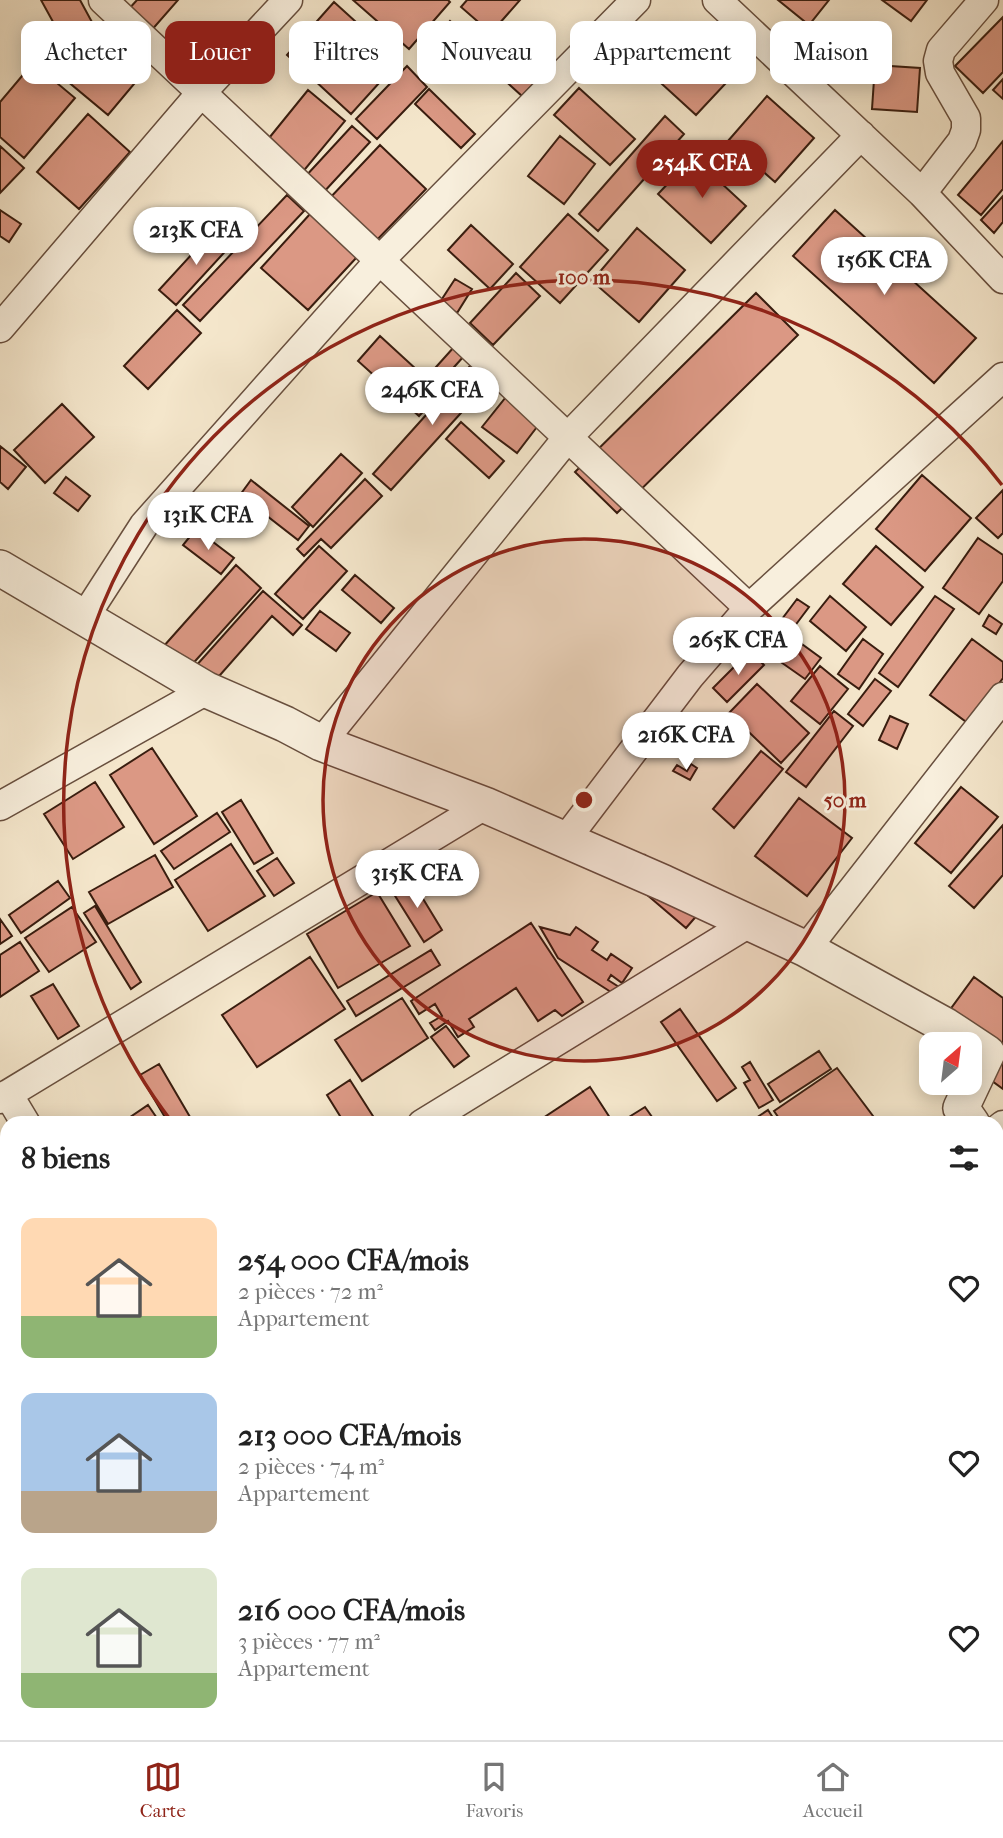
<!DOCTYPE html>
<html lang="fr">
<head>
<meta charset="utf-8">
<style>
	:root { --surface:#fff; --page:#f6f6f6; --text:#222; --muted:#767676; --line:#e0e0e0; --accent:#8f2418 }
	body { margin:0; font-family:"IM FELL French Canon",serif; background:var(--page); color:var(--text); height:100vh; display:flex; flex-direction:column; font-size:26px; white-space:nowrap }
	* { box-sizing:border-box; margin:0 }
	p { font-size:23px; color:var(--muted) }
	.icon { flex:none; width:38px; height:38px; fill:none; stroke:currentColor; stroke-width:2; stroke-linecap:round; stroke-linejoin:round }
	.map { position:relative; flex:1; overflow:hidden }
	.details { position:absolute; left:0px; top:1116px; width:1004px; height:625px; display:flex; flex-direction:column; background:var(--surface); border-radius:21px 21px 0 0; box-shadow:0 4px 18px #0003 }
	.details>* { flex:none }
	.banner { position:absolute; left:21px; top:21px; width:962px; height:63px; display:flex; gap:14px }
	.needle { width:46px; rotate:28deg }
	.tools { position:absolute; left:919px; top:1032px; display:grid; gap:14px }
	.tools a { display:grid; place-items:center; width:63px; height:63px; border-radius:14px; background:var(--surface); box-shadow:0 4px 18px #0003; font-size:35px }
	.price { position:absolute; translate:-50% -60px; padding:0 16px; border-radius:24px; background:#fff; color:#222; font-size:23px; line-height:46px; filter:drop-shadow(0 2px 4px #0008) }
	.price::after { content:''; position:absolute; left:50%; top:42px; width:21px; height:16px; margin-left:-10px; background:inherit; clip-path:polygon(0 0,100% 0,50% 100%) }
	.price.current { background:var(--accent); color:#fff }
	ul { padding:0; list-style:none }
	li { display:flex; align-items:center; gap:21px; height:175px; padding:0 21px }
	li span { display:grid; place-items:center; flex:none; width:196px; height:140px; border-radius:14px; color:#555 }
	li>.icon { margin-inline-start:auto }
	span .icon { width:84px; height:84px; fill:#fffc; stroke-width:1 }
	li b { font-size:30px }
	h2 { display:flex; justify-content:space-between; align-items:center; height:84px; padding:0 21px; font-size:30px }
	.tag { padding:0 24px; border-radius:14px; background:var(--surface); box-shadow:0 4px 18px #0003; font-size:24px; line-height:63px }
	.tag.current { background:var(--accent); color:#fff }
	.tabs { display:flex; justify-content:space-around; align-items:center; height:98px; border-top:2px solid var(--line); background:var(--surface); font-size:19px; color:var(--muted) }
	.tabs a { display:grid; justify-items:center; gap:4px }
	.tabs .current { color:var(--accent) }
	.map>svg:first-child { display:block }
	.building { fill:#db9884; stroke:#391d0f; stroke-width:2 }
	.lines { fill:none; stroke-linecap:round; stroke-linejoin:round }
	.minor-casing { stroke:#684f3e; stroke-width:31 }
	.tertiary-casing { stroke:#684f3e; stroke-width:38 }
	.minor { stroke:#f8efdd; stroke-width:28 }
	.tertiary { stroke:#f8efdd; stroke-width:35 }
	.ring { fill:none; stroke:#8f2418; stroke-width:3.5 }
	.centre { fill:#8f2418; stroke:#f8efdd; stroke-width:3.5 }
	.ring-label { font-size:21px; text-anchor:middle; font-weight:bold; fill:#8f2418; stroke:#f8efdd; stroke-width:6; stroke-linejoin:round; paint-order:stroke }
</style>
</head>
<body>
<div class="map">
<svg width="1003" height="1740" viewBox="0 0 1003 1740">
	<rect width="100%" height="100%" fill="#f4e6cb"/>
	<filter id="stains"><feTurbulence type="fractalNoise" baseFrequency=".00286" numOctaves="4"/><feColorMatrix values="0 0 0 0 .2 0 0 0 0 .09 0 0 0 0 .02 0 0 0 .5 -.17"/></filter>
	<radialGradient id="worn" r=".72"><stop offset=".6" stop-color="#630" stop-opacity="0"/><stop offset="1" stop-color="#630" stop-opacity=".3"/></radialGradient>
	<path class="building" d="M 41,0 L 80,0 L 99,35 L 69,51 Z
		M 137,0 L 178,0 L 150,32 L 127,11 Z
		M 353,0 L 448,0 L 450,2 L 409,49 Z
		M 467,0 L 520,0 L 491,33 L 461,7 Z
		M 778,0 L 829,0 L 809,25 Z
		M 882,0 L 927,0 L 911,21 Z
		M 334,2 L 399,61 L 351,114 L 287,55 Z
		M 1003,17 L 1003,72 L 983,93 L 955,66 Z
		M 450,21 L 468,37 L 439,71 L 421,54 Z
		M 696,26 L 740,68 L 696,115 L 651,74 Z
		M 108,30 L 150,65 L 108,115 L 66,80 Z
		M 505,50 L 538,79 L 522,96 L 490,67 Z
		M 33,63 L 75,98 L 24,158 L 0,137 L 0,102 Z
		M 875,65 L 920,68 L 917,112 L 872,109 Z
		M 407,66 L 427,87 L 377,139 L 356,119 Z
		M 1003,79 L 1003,99 L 993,90 Z
		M 579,88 L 635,139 L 610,165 L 554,115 Z
		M 429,89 L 475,134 L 461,148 L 415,104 Z
		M 308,90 L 345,121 L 301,174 L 265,143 Z
		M 767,96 L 814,138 L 775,182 L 728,141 Z
		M 88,114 L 130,152 L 79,209 L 37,172 Z
		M 665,116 L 684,134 L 598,231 L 579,214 Z
		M 352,126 L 370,142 L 322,194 L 304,178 Z
		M 560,136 L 595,164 L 564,204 L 528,176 Z
		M 1003,141 L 1003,189 L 981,215 L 958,195 Z
		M 380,145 L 426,189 L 374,243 L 328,200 Z
		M 0,146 L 24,168 L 0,193 Z
		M 693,157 L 746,206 L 711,243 L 658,194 Z
		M 287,195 L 304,211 L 200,321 L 183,305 Z
		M 1003,196 L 1003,222 L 994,233 L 981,220 Z
		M 0,210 L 21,224 L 9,242 L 0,236 Z
		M 835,210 L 976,338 L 934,383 L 793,256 Z
		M 310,214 L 357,257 L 308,310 L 261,268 Z
		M 568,214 L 608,250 L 560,303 L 520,267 Z
		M 471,225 L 513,264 L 490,289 L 448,250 Z
		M 637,228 L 685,270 L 639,322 L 592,281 Z
		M 215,229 L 232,244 L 176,305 L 159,290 Z
		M 516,273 L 540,296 L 493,345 L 470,323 Z
		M 455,279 L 472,289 L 457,313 L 440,302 Z
		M 756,293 L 798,335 L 617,513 L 575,472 Z
		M 177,310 L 201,333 L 148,389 L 124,366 Z
		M 380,336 L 441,392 L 419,416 L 358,361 Z
		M 454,347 L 464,356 L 438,385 L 428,376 Z
		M 471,365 L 490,381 L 391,490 L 373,474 Z
		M 506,397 L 540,423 L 517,453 L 482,427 Z
		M 62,404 L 94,437 L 45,483 L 14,450 Z
		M 461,422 L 504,461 L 489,478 L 446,439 Z
		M 0,446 L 26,467 L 8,489 L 0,482 Z
		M 341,454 L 362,473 L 313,527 L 292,507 Z
		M 922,475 L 971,518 L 925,571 L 876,529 Z
		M 66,477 L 90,496 L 78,511 L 54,493 Z
		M 365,479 L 382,496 L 331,548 L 321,539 L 304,556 L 297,549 Z
		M 251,480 L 309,526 L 298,540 L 240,495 Z
		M 1003,490 L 1003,533 L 998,538 L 976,518 Z
		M 196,529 L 234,558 L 221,574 L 183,545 Z
		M 978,538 L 1003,555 L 1003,581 L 979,614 L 943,588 Z
		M 319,546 L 347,571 L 303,619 L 275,594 Z
		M 876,546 L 923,587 L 891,625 L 843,584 Z
		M 236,565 L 261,588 L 188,669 L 163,647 Z
		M 355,575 L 394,608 L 381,623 L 342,590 Z
		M 263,591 L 302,625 L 293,635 L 272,616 L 213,683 L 195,667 Z
		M 830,596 L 866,627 L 846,651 L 810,621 Z
		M 935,596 L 954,609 L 898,687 L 879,673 Z
		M 797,599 L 809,607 L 794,627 L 782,619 Z
		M 320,611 L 350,633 L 336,651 L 306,629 Z
		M 989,615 L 1002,624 L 996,634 L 983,626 Z
		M 784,631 L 821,658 L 805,679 L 768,653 Z
		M 863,639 L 883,654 L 859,689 L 838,674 Z
		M 972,639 L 1003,662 L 1003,678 L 969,724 L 930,695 Z
		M 750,651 L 764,665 L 727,702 L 713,688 Z
		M 820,666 L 848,689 L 820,724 L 791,701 Z
		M 875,679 L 891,691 L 863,726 L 848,714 Z
		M 757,684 L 809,733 L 781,763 L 729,713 Z
		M 834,711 L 853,726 L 806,787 L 786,772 Z
		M 890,716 L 908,724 L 897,749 L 879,740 Z
		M 152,748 L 197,816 L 154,844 L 110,775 Z
		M 761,751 L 783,769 L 734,828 L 713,809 Z
		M 691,764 L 697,768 L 690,780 L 673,771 L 677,765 L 687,771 Z
		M 95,782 L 124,827 L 73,859 L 44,814 Z
		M 961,787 L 998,817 L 951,873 L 915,843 Z
		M 799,798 L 852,838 L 807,896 L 755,856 Z
		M 241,800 L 273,853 L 254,864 L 222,812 Z
		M 217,813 L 230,832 L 174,869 L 161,851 Z
		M 1003,825 L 1003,875 L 974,908 L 949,886 Z
		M 231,844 L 265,896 L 208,931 L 175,880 Z
		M 155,855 L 173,887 L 108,924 L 89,892 Z
		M 645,855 L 705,906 L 686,928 L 626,877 Z
		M 277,858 L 294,883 L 274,896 L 257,871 Z
		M 411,879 L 442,930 L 424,942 L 392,891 Z
		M 58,881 L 70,898 L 21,933 L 9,915 Z
		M 377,892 L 410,946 L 338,988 L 307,934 Z
		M 95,906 L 141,982 L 131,989 L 84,913 Z
		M 72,907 L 96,942 L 49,972 L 25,938 Z
		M 0,919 L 12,936 L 0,944 Z
		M 531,923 L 583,1002 L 562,1016 L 555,1010 L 538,1021 L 516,988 L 469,1019 L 474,1027 L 458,1037 L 448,1021 L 435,1030 L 430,1023 L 442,1016 L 435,1004 L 419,1014 L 411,1001 Z
		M 540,927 L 570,935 L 576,927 L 598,942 L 592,950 L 607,960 L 611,954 L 632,968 L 622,983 L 611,975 L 608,980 L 619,987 L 614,994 L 558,958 Z
		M 20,942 L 39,971 L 0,997 L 0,955 Z
		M 431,950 L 440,965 L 356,1016 L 347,1001 Z
		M 310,957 L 345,1009 L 257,1067 L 222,1015 Z
		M 974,977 L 1003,998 L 1003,1089 L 970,1065 L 970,1045 L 941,1045 L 930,1037 Z
		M 53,984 L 79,1026 L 58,1039 L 31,996 Z
		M 402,998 L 428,1038 L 362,1081 L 335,1040 Z
		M 680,1009 L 736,1088 L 717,1101 L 661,1022 Z
		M 446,1026 L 469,1056 L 454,1067 L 431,1037 Z
		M 819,1051 L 831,1069 L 780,1102 L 768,1084 Z
		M 750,1062 L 773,1100 L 759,1108 L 744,1083 L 750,1080 L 742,1067 Z
		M 159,1064 L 190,1117 L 180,1124 L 169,1124 L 140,1075 Z
		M 837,1068 L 879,1124 L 783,1124 L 774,1111 Z
		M 350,1080 L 378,1124 L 345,1124 L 327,1095 Z
		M 590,1087 L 614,1124 L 534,1124 Z
		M 148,1105 L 161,1124 L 120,1124 Z
		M 645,1107 L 657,1124 L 634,1124 L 629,1117 Z
		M 768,1110 L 777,1124 L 747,1124 Z
		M 0,1138 L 7,1148 L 7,1218 L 0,1223 Z
		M 7,1248 L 7,1290 L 0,1295 L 0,1252 Z
		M 7,1304 L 7,1372 L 0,1362 L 0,1309 Z
		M 1003,1330 L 1003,1370 L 998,1375 L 998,1335 Z
		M 999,1467 L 1003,1472 L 1003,1506 L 998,1510 L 998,1468 Z
		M 0,1517 L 7,1528 L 7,1561 L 0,1565 Z
		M 7,1570 L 7,1611 L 0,1616 L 0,1575 Z"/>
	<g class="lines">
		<defs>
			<path id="minor" d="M 103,0 L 749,608
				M 717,0 L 922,193 L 1003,279
				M 922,193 L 962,141 L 966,130 L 966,118 L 940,73 L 938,61 L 941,50 L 984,0
				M 0,328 L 201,93 L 288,0
				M 84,618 L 144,525 L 257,398 L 380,260 L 636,0
				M 321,743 L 568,437 L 861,135
				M 0,806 L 207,690
				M 566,839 L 690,676 L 749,608 L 1003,377
				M 806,949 L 1003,697
				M 8,1094 L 26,1124
				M 0,1099 L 485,805
				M 422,1124 L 749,923
				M 998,1129 L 1003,1125
				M 998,1230 L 1003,1228
				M 0,1387 L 7,1383
				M 998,1598 L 1003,1602
				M 19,1740 L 28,1734"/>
			<path id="tertiary" d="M 0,568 L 207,690 L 285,724 L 321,743 L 485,805 L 664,883 L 806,949 L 946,1026 L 987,1053 L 961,1108 L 972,1124
				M 998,1153 L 1003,1158"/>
		</defs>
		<use href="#minor" class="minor-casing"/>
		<use href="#tertiary" class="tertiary-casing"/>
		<use href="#minor" class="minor"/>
		<use href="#tertiary" class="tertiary"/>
	</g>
	<circle cx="584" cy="800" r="261" fill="#8f2418" fill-opacity=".12"/>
	<g class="ring">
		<circle cx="584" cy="800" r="261"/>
		<path d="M172 1122A523 523 0 1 1 1002 485"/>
	</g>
	<circle cx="584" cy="800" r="10" class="centre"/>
	<g class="ring-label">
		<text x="584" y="284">100 m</text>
		<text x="845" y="807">50 m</text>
	</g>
	<rect width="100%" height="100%" filter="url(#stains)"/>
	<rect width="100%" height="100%" fill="url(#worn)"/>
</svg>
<div class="tools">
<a><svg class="needle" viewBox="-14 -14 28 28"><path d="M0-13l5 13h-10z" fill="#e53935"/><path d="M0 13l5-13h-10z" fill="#767676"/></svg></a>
</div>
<b class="price current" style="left:702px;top:200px">254K CFA</b>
<b class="price" style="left:196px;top:267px">213K CFA</b>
<b class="price" style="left:884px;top:297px">156K CFA</b>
<b class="price" style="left:432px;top:427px">246K CFA</b>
<b class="price" style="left:208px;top:552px">131K CFA</b>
<b class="price" style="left:738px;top:677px">265K CFA</b>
<b class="price" style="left:686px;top:772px">216K CFA</b>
<b class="price" style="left:417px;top:910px">315K CFA</b>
<div class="banner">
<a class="tag">Acheter</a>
<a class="tag current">Louer</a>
<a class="tag">Filtres</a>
<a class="tag">Nouveau</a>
<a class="tag">Appartement</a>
<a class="tag">Maison</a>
</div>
<section class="details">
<h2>8 biens<svg class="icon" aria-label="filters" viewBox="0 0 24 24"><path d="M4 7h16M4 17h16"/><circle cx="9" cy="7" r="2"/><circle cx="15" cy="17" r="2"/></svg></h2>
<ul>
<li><span style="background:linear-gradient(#ffd9b3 70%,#8fb573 0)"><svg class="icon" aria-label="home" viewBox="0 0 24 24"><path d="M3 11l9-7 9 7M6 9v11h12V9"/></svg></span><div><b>254 000 CFA/mois</b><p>2 pièces · 72 m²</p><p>Appartement</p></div><svg class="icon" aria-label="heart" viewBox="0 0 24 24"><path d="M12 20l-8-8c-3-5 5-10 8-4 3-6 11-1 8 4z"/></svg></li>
<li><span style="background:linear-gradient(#a9c7e8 70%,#b9a48a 0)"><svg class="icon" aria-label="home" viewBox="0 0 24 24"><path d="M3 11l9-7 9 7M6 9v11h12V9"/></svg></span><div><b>213 000 CFA/mois</b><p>2 pièces · 74 m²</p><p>Appartement</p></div><svg class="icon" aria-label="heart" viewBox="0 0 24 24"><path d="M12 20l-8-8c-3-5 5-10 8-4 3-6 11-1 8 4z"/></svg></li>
<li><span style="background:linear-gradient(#dfe7d0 75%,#8fb573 0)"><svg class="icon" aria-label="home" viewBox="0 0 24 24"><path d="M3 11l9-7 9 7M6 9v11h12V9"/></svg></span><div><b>216 000 CFA/mois</b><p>3 pièces · 77 m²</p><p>Appartement</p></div><svg class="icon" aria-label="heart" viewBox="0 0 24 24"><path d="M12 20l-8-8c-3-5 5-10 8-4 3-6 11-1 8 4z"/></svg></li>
</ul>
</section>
</div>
<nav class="tabs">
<a class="current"><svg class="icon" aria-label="map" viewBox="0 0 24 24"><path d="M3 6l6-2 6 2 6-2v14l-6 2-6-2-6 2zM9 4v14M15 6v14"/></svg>Carte</a>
<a><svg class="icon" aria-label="saved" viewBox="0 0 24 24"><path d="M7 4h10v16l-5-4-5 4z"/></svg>Favoris</a>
<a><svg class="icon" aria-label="home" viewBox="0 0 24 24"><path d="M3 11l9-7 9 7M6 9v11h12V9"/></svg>Accueil</a>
</nav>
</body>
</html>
